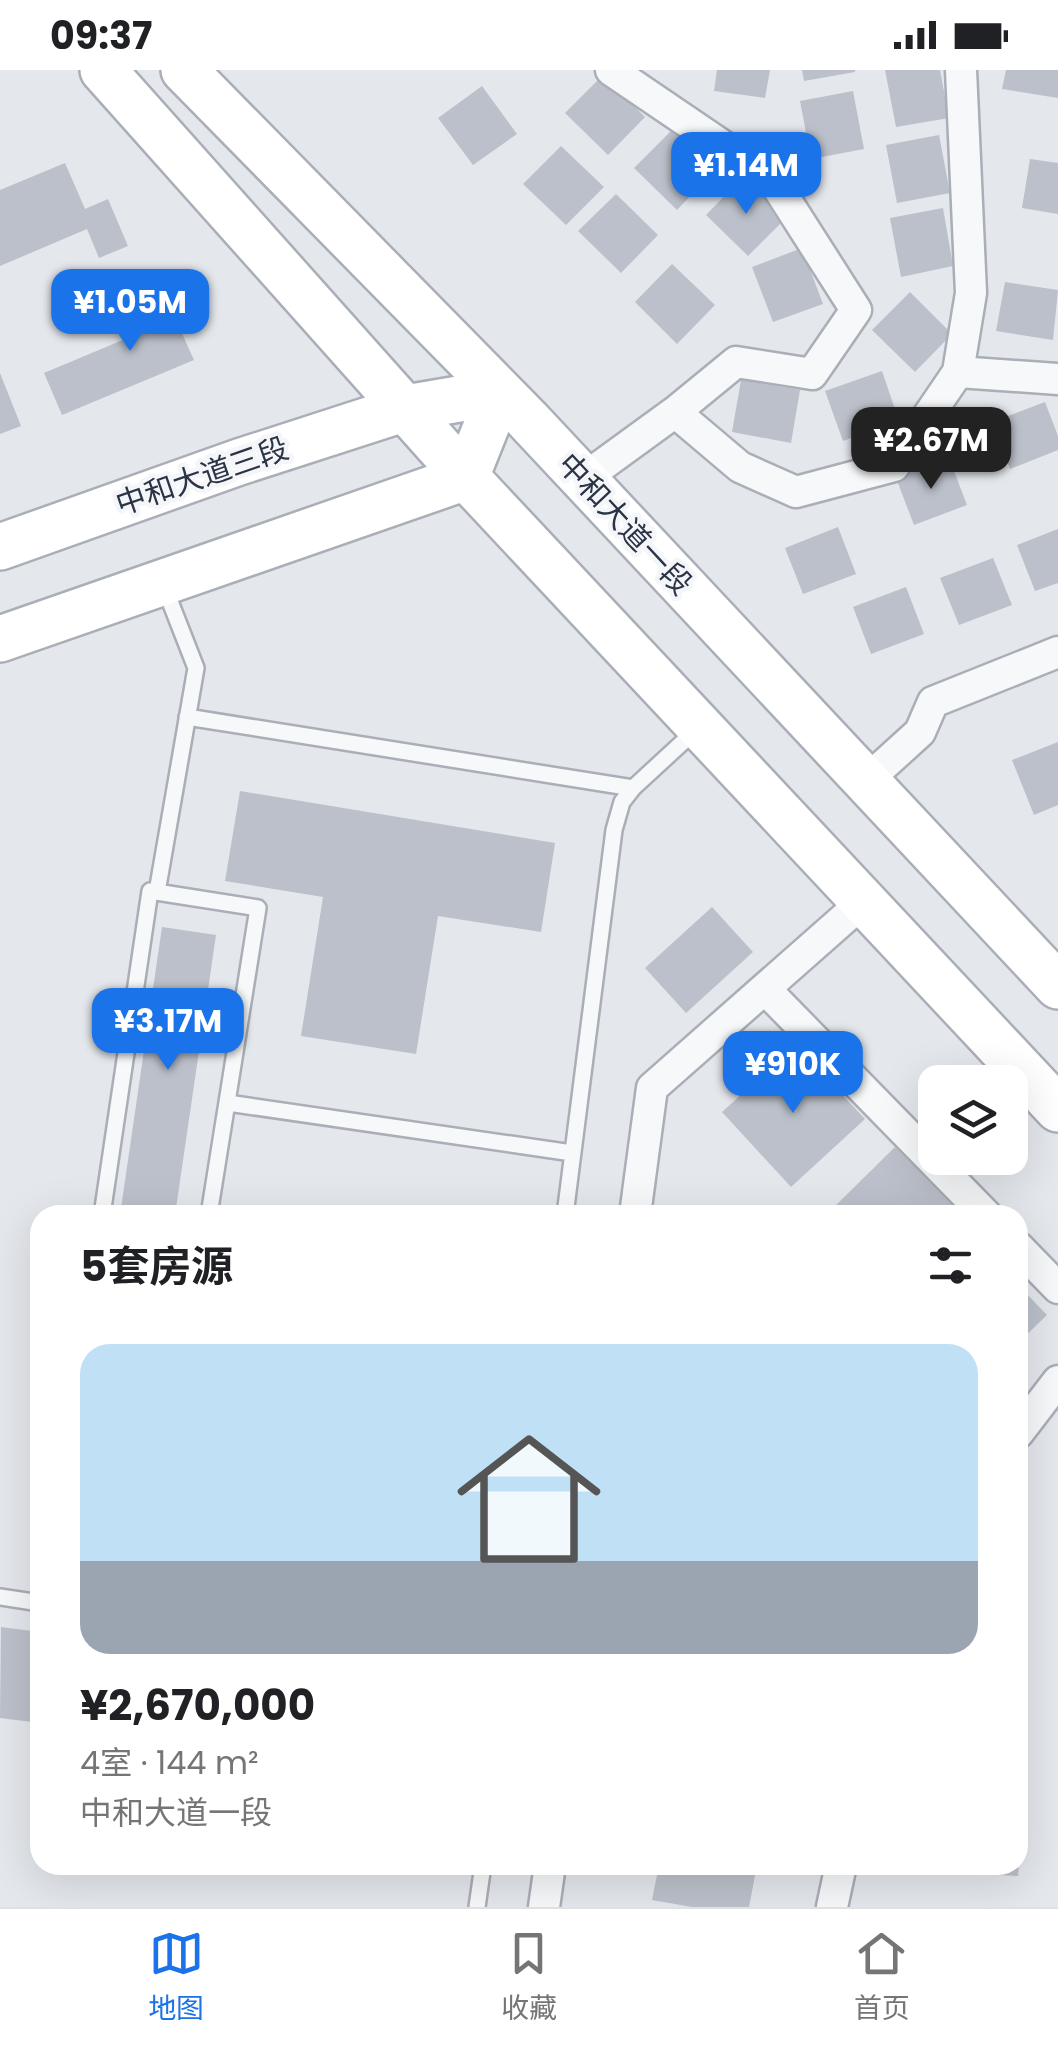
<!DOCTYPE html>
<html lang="zh">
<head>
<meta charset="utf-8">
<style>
	:root { --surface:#fff; --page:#f6f6f6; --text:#202124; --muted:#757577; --line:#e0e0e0; --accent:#1a73e8 }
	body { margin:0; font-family:Poppins,"Noto Sans SC",sans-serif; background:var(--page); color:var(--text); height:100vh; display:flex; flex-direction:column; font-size:38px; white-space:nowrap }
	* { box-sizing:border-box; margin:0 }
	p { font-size:32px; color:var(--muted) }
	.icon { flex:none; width:55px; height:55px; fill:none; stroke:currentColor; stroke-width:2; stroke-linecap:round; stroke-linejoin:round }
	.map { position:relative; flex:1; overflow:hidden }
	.sheet { position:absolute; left:30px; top:1135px; width:998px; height:670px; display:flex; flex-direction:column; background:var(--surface); border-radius:30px; box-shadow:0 10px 40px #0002 }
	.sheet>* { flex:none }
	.buttons { position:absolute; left:918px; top:995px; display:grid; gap:20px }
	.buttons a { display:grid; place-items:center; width:110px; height:110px; border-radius:20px; background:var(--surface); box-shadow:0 10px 40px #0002; font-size:50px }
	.price { position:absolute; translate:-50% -85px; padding:0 22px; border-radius:20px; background:var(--accent); color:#fff; font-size:32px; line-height:65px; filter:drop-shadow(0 2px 5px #0008) }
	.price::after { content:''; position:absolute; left:50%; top:60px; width:30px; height:22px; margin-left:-15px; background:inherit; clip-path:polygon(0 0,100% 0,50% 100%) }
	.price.selected { background:#222; color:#fff }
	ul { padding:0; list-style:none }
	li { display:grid; align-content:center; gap:20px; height:530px; padding:0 50px }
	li+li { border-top:2px solid var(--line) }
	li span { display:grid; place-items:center; height:310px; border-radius:30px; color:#555 }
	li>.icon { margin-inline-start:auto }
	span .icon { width:180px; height:180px; fill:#fffc; stroke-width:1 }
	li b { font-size:42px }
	h2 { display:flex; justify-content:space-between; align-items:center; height:120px; padding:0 50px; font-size:42px }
	.status { display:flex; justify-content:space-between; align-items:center; height:70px; padding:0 50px; background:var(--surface); direction:ltr }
	.status svg { height:28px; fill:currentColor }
	.dock { display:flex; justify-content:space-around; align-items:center; height:140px; border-top:2px solid var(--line); background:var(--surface); font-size:28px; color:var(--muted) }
	.dock a { display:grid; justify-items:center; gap:5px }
	.dock .selected { color:var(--accent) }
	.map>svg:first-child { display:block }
	.building { fill:#bbc0ca }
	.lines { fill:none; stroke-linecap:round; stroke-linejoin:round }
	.lane-casing { stroke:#a9aeb7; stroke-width:20 }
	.street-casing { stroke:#a9aeb7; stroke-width:35 }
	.secondary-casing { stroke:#a9aeb7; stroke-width:50 }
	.lane { stroke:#f7f8fa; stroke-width:15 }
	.street { stroke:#f7f8fa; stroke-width:30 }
	.secondary { stroke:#fff; stroke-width:45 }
	.labels { text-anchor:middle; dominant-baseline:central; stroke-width:9; stroke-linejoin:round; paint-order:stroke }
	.street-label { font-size:30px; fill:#2b3445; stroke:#f4f6f9 }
</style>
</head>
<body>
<div class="status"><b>09:37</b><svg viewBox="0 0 49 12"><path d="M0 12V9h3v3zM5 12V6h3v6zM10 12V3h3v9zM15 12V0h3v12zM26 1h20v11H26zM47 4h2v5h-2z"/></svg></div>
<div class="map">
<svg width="1058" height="1837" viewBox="0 0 1058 1837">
	<rect width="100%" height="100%" fill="#e4e7ec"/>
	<path class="building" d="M 717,0 L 770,0 L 765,28 L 714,21 Z
		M 802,0 L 855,0 L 855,2 L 804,11 Z
		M 885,0 L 940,0 L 949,48 L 896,57 Z
		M 1006,0 L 1058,0 L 1058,28 L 1002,19 Z
		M 603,5 L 645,47 L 608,85 L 565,43 Z
		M 482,16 L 517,64 L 473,95 L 438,48 Z
		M 853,21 L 864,79 L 811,89 L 800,31 Z
		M 672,60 L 714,101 L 677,140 L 634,98 Z
		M 939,65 L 950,123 L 897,133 L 886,75 Z
		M 561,76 L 604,117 L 566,155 L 523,114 Z
		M 1030,89 L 1058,93 L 1058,144 L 1022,138 Z
		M 65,93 L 85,139 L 108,129 L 128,176 L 99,188 L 87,159 L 0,196 L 0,120 Z
		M 743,107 L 786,148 L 748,186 L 706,145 Z
		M 616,124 L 658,165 L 621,203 L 578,161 Z
		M 943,138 L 953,196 L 901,207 L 890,148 Z
		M 802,178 L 823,234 L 773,252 L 752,197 Z
		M 672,194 L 715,235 L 677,274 L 635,232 Z
		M 179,201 L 200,251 L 180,259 L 194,290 L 62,345 L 44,303 L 168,251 L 152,212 Z
		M 1005,212 L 1058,220 L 1053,270 L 996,261 Z
		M 910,222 L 952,264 L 915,302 L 872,260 Z
		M 882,301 L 899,351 L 843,371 L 825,321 Z
		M 0,303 L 21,356 L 0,364 Z
		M 741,310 L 800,320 L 791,373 L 732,362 Z
		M 1045,332 L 1058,366 L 1058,380 L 1010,399 L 992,352 Z
		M 949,388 L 967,435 L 914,455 L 896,408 Z
		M 838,457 L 856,504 L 803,524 L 785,478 Z
		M 1058,459 L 1058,513 L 1035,521 L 1017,475 Z
		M 993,488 L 1012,535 L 959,555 L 940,508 Z
		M 906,517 L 924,564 L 871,584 L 853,537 Z
		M 1058,672 L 1058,735 L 1034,745 L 1012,690 Z
		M 240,721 L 555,773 L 541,862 L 438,846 L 416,984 L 301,966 L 323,827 L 225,811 Z
		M 712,837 L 753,882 L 686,943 L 645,898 Z
		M 162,857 L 216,865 L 175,1145 L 120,1145 Z
		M 796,975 L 865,1049 L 791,1117 L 722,1042 Z
		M 895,1077 L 962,1145 L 826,1145 Z
		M 1018,1215 L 1047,1245 L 1018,1273 Z
		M 1,1557 L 40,1562 L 40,1653 L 0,1648 Z
		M 659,1795 L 757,1795 L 749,1837 L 692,1837 L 652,1830 Z
		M 977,1795 L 1019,1795 L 1018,1806 L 977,1804 Z"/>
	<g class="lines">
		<defs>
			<path id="lane" d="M 187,647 L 633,718
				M 157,822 L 196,598 L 164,516
				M 228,1033 L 572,1083
				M 102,1145 L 150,821 L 258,838 L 209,1145
				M 565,1145 L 614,760 L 622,732 L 633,718 L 697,659
				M 0,1527 L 40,1533
				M 477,1837 L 483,1795"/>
			<path id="street" d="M 958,302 L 971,223 L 961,0
				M 675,342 L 740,397 L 796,422 L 894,396 L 958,302 L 1058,309
				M 583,409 L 675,342 L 736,292 L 812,304 L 856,240 L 773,110 L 611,0
				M 866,711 L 920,662 L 933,632 L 1058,582
				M 765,919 L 986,1145
				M 635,1145 L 652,1018 L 864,831
				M 1018,1177 L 1058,1218
				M 1018,1363 L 1058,1311
				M 544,1837 L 550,1795
				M 832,1837 L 841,1795"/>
			<path id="secondary" d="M 103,0 L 466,407 L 1058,1039
				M 184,0 L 528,350 L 1058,916
				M 0,477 L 239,392 L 406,338 L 500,322
				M 0,569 L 466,407 L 500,322"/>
		</defs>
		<use href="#lane" class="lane-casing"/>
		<use href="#street" class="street-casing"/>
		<use href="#secondary" class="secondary-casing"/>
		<use href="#lane" class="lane"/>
		<use href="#street" class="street"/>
		<use href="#secondary" class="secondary"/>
	</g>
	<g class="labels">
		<g class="street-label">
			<text transform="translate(202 406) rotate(-19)">中和大道三段</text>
			<text transform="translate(625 454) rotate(47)">中和大道一段</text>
		</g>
	</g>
</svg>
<div class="buttons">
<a><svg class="icon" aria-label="layers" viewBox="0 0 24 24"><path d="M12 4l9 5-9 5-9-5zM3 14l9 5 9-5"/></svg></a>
</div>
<b class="price" style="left:746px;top:147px">¥1.14M</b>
<b class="price" style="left:130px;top:284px">¥1.05M</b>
<b class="price selected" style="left:931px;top:422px">¥2.67M</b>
<b class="price" style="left:168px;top:1003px">¥3.17M</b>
<b class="price" style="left:793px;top:1046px">¥910K</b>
<section class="sheet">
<h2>5套房源<svg class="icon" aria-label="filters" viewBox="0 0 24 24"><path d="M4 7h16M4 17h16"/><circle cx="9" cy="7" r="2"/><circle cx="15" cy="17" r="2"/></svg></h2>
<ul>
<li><span style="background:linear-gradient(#bfe0f5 70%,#9aa5b1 0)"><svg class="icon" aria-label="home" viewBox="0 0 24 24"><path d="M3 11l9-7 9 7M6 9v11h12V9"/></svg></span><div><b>¥2,670,000</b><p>4室 · 144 m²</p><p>中和大道一段</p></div></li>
</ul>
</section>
</div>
<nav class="dock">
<a class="selected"><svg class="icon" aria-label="map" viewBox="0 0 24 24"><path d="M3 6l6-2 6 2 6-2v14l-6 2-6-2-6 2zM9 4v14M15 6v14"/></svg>地图</a>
<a><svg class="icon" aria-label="saved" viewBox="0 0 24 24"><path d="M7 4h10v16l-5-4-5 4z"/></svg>收藏</a>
<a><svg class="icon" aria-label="home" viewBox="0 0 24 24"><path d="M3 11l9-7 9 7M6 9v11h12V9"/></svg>首页</a>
</nav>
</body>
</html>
